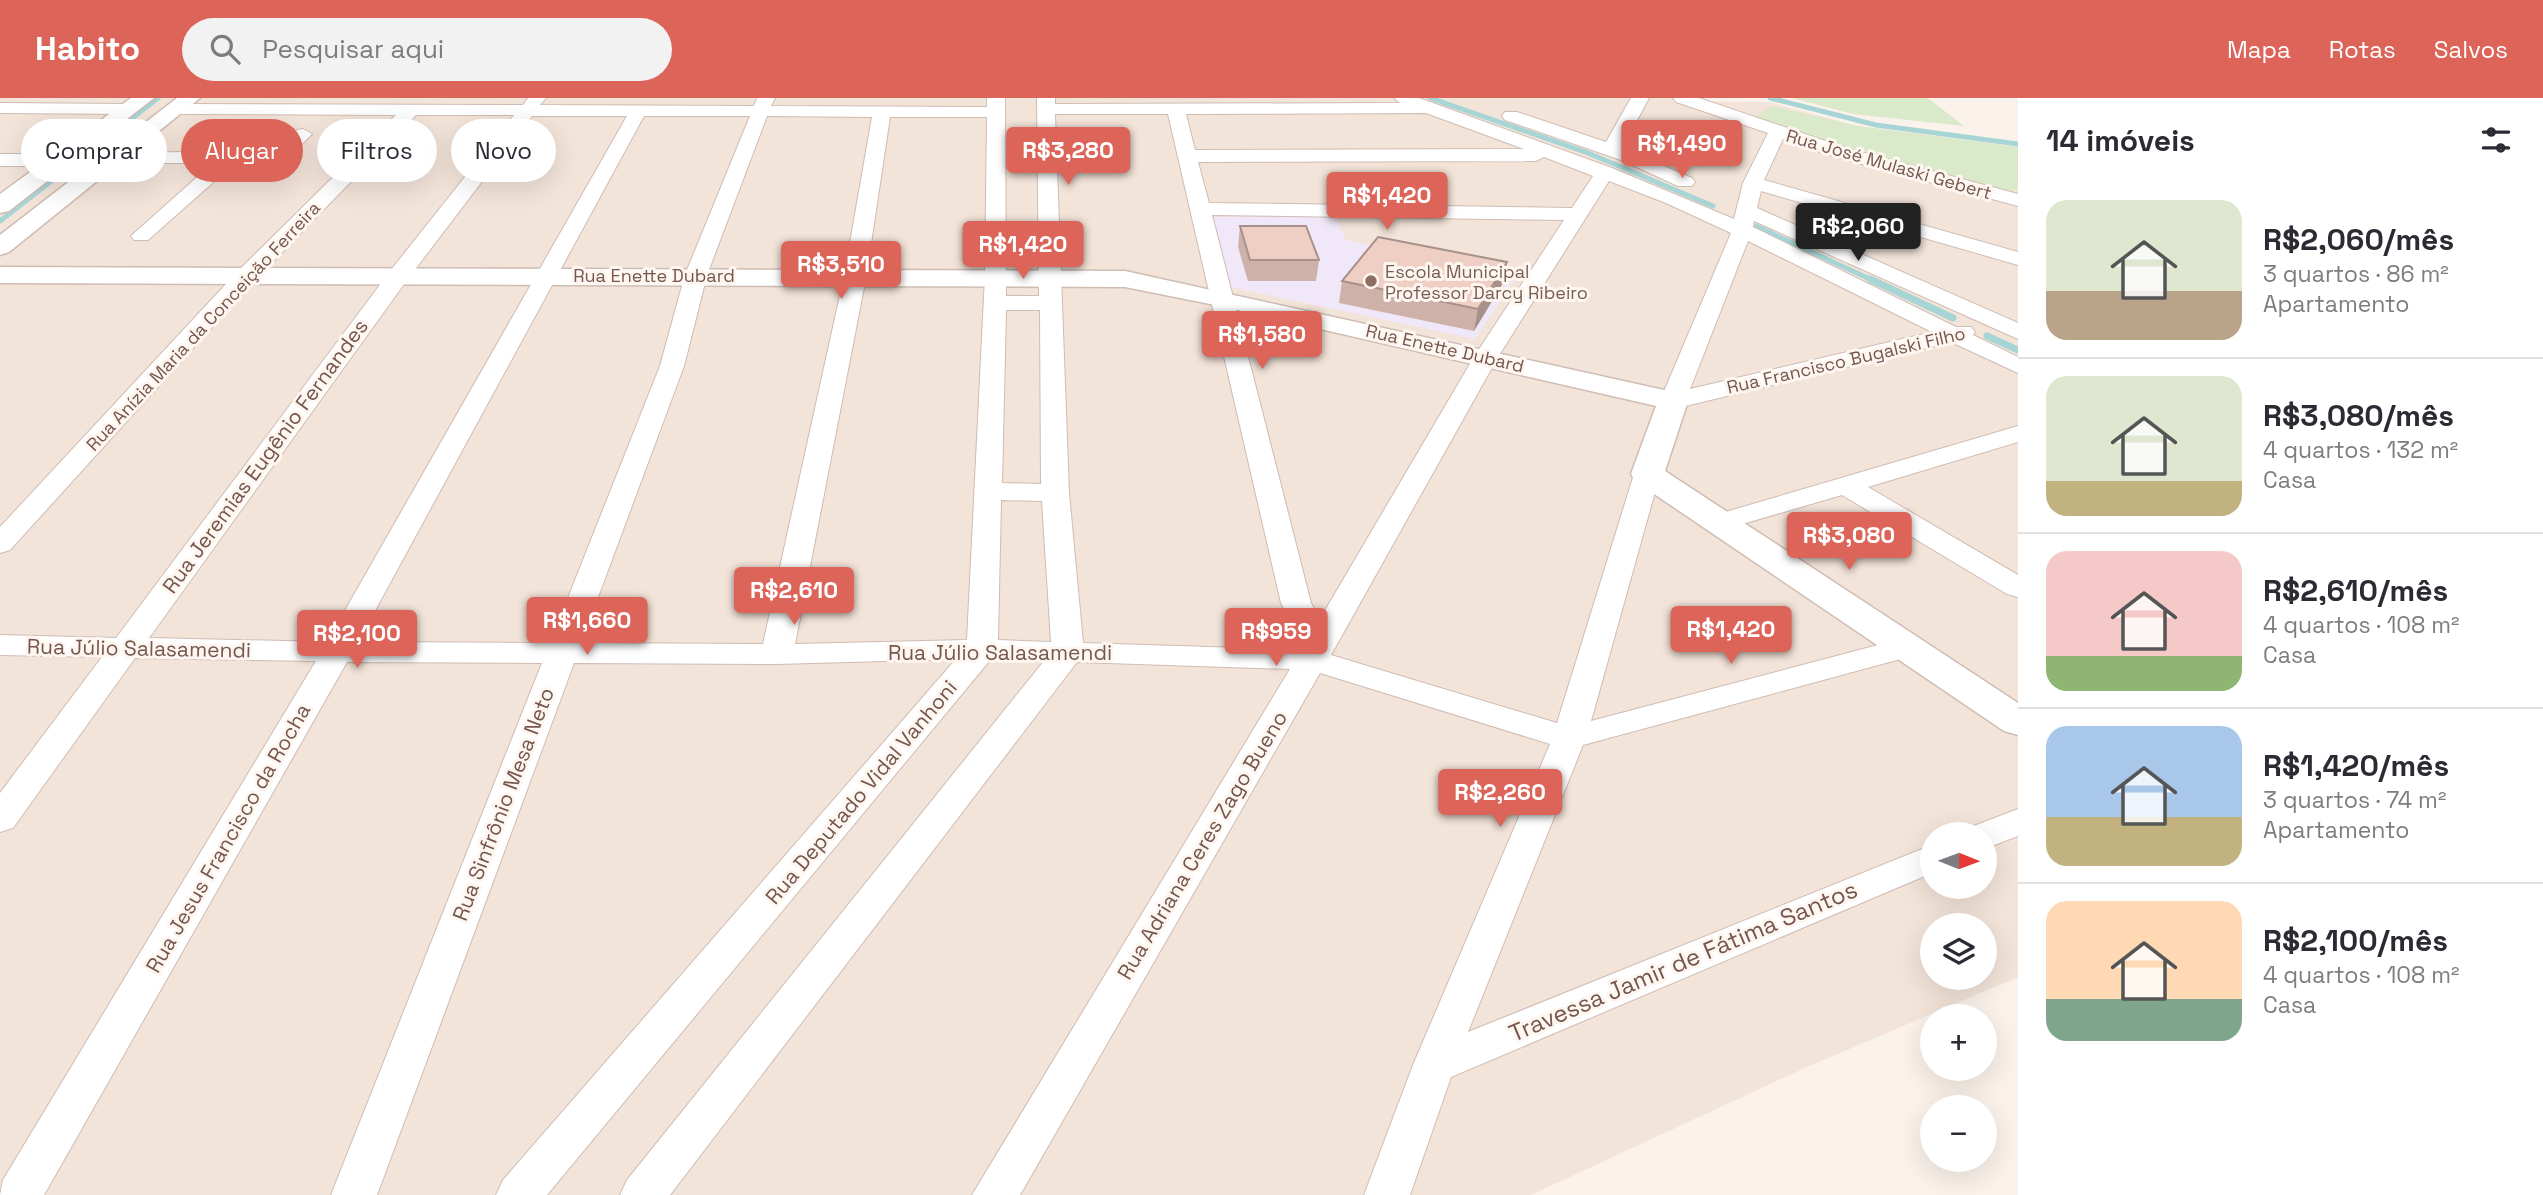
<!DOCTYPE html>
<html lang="pt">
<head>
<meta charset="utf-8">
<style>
	:root { --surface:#fff; --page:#f2f2f3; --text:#2b2b33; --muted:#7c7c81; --line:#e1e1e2; --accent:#dc6459 }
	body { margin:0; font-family:"Space Grotesk",sans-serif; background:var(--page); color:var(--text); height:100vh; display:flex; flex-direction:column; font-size:26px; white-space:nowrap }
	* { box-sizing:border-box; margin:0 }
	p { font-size:23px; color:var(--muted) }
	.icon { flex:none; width:38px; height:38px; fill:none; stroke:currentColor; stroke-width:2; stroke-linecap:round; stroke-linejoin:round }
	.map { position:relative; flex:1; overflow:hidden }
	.panel { display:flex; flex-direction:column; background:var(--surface); width:525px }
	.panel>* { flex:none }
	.banner { position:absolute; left:21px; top:21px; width:665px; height:63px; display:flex; gap:14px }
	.needle { width:46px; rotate:91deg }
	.buttons { position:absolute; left:1920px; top:724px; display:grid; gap:14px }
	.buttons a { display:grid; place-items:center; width:77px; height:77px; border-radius:50%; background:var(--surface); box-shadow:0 7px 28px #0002; font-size:35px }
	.price { position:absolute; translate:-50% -60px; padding:0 16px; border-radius:7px; background:var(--accent); color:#fff; font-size:23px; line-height:46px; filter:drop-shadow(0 2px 4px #0008) }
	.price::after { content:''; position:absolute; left:50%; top:42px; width:21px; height:16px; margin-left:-10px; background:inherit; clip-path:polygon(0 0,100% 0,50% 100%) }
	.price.selected { background:#222; color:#fff }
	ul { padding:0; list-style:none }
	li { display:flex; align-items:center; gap:21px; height:175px; padding:0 28px }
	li+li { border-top:2px solid var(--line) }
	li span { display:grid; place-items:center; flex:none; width:196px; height:140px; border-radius:21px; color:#555 }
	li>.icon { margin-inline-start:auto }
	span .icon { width:84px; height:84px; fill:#fffc; stroke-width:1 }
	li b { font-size:30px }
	h2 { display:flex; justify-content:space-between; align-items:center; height:84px; padding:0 28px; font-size:30px }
	.pill { padding:0 24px; border-radius:32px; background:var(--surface); box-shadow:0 7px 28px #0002; font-size:24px; line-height:63px }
	.pill.selected { background:var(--accent); color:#fff }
	header { display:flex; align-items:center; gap:42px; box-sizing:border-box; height:98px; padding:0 35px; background:var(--accent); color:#fff }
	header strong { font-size:33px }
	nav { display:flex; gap:38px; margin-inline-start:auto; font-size:24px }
	.search { width:490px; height:63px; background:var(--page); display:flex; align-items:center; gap:18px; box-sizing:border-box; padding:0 24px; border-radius:38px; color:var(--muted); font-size:26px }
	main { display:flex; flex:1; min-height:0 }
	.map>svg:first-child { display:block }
	.residential { fill:#f3e4d9; fill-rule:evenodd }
	.education { fill:#f0e7f8 }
	.green { fill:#dae9c9 }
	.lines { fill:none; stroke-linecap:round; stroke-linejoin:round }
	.stream-far1 { stroke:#a7d5d6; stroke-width:5 }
	.stream { stroke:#a7d5d6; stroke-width:7 }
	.minor-casing { stroke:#cfbcb3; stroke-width:2 }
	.tertiary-casing { stroke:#cfbcb3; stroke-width:3 }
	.minor { fill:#fff; fill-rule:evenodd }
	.tertiary { fill:#fff; fill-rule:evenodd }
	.wall { fill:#ceb2a9 }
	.shaded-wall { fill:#a79189 }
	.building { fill:#efcfc4; stroke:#a79189; stroke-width:2 }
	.education-dot { fill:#8d6e63; stroke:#fef7f1; stroke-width:2.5 }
	.labels { text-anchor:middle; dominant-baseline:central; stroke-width:6; stroke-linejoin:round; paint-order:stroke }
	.far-street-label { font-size:18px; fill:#75574f; stroke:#fef7f1 }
	.far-education-label { font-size:18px; fill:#785e54; stroke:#fef7f1; text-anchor:start }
	.street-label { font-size:21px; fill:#75574f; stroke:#fef7f1 }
	.near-street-label { font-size:24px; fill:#75574f; stroke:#fef7f1 }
</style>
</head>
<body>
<header>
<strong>Habito</strong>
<div class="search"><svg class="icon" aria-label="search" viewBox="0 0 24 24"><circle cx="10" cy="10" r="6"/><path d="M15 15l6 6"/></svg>Pesquisar aqui</div>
<nav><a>Mapa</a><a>Rotas</a><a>Salvos</a></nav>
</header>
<main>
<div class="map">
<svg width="2018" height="1097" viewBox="0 0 2018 1097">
	<rect width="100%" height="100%" fill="#fbf3eb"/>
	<path class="residential" d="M 0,0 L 1682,0 L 1691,3 L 1768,4 L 1858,28 L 2018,49 L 2018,879 L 1807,969 L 1531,1097 L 0,1097 ZM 1932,737 L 1984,737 L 1984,789 L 1932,789 ZM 1932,828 L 1984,828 L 1984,880 L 1932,880 Z"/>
	<path class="education" d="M 1212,119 L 1336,119 L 1346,142 L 1518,177 L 1475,241 L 1230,189 Z"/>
	<path class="green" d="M 1792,0 L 1928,0 L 1964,28 L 1853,16 Z
		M 1772,8 L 1858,28 L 2018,49 L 2018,91 L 2006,94 L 1834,48 L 1755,19 Z"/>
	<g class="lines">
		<path class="stream-far1" d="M 1430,0 L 1588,55 L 1713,108
			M 1770,0 L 1876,27 L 2018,46
			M 0,123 L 158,0
			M 1756,128 L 1874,183"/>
		<path class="stream" d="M 1870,181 L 1953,220
			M 1987,238 L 2018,252"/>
		<defs>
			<path id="minor" d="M 528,0 L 546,0 L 540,7 L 754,8 L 757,0 L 775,0 L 771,8 L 987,9 L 987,0 L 1005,0 L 1006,198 L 1039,198 L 1037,0 L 1055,0 L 1055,6 L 1400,5 L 1394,0 L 1419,0 L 1612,70 L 1734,121 L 1743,85 L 1768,35 L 1676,4 L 1673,0 L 1699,0 L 1846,50 L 2018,96 L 2018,108 L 1832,58 L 1783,41 L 1764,82 L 2018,154 L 2018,167 L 1761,93 L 1757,110 L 2018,225 L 2018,241 L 1754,123 L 1753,129 L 1956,229 L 1971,229 L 1975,234 L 1973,237 L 2018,259 L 2018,275 L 1951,244 L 1673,311 L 1664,308 L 1660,303 L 1731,135 L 1666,105 L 1609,83 L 1498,259 L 1331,557 L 1557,625 L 1634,376 L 1637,370 L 1647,368 L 1657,370 L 1660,376 L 1591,623 L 1908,539 L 1919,542 L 1924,549 L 1919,556 L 1583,647 L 1468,934 L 1932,747 L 1932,775 L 1451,979 L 1410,1097 L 1364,1097 L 1413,967 L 1550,646 L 1320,575 L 1020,1097 L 972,1097 L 1290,571 L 1077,564 L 670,1097 L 620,1097 L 627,1082 L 1044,563 L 991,561 L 547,1097 L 496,1097 L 503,1082 L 956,561 L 777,566 L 574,565 L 377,1097 L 331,1097 L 542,565 L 347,564 L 44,1097 L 0,1097 L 3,1082 L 316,563 L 135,560 L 13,730 L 0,734 L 0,695 L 102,559 L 0,557 L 0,537 L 116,540 L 391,172 L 514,17 L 416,17 L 255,182 L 10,452 L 0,455 L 0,429 L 239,172 L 396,17 L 175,16 L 166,11 L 175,6 L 523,7 ZM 1426,15 L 1524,51 L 1195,52 L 1186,16 ZM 1055,16 L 1168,16 L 1281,505 L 1304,548 L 1302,552 L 1083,545 L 1069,395 ZM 532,18 L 627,18 L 327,544 L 149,540 L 407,182 ZM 644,18 L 750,18 L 685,177 L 660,268 L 550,545 L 358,544 ZM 767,18 L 872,19 L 844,179 L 763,546 L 581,545 L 684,268 L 707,177 ZM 890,19 L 987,19 L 985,179 L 967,542 L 795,546 L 866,179 ZM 1544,59 L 1593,78 L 1572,110 L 1209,105 L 1198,64 L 1536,63 ZM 1212,117 L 1564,122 L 1474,259 L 1320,521 L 1311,505 ZM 1748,143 L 1932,234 L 1690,291 ZM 1006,212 L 1040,212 L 1041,386 L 1002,385 ZM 1001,402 L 1042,403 L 1051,544 L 998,542 Z
				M 1631,0 L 1649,0 L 1622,50 L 1692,80 L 1695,84 L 1692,88 L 1678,88 L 1621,62 L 1505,22 L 1502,18 L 1505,14 L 1517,14 L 1606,44 Z
				M 0,5 L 129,6 L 138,11 L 129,16 L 0,15 Z
				M 303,31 L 312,36 L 285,63 L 235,65 L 148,142 L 134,142 L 131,138 L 213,65 L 115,65 L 106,59 L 108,55 L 273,53 L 297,32 Z
				M 0,56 L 61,56 L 70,62 L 61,68 L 0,68 Z
				M 2018,328 L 2018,344 L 1868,389 L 2018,477 L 2018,499 L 2007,496 L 1842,397 L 1722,432 L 1712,430 L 1708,424 L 1712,418 Z
				M 2018,711 L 2018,738 L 1984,751 L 1984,737 L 1966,737 L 1971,729 Z"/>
			<path id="tertiary" d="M 131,0 L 154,0 L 9,113 L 0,115 L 0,96 Z
				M 177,0 L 200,0 L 9,154 L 0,157 L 0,137 Z
				M 0,169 L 1125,173 L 1673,294 L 1684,297 L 1688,303 L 1665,373 L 2018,605 L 2018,637 L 2004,633 L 1635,383 L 1631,376 L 1656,308 L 1220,208 L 1125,189 L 0,185 Z"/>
		</defs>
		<use href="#minor" class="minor-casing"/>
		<use href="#tertiary" class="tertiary-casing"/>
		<use href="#minor" class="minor"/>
		<use href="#tertiary" class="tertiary"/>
	</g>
	<path class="wall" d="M 1240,128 L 1319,162 L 1316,183 L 1248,183 L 1238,149 Z
		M 1342,183 L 1503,185 L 1474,233 L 1339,205 Z"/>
	<path class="shaded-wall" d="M 1507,164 L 1503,185 L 1474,233 L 1478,211 Z"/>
	<path class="building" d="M 1240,128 L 1306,128 L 1319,162 L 1250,162 Z
		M 1378,139 L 1507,164 L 1478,211 L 1342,183 Z"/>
	<circle class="education-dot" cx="1371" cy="183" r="7"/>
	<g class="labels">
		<g class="far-street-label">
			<text transform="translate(1889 66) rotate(16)">Rua José Mulaski Gebert</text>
			<text x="654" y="177">Rua Enette Dubard</text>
			<text transform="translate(203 228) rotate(-47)">Rua Anízia Maria da Conceição Ferreira</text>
			<text transform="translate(1445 250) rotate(13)">Rua Enette Dubard</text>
			<text transform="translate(1846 262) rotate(-13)">Rua Francisco Bugalski Filho</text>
		</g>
		<g class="far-education-label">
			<text x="1385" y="173">Escola Municipal<tspan x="1385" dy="21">Professor Darcy Ribeiro</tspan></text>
		</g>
		<g class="street-label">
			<text transform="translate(265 358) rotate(-54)">Rua Jeremias Eugênio Fernandes</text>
			<text transform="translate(139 550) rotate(1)">Rua Júlio Salasamendi</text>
			<text x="1000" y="554">Rua Júlio Salasamendi</text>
			<text transform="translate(861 694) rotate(-50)">Rua Deputado Vidal Vanhoni</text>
			<text transform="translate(503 706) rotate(-69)">Rua Sinfrônio Mesa Neto</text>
			<text transform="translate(228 740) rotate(-60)">Rua Jesus Francisco da Rocha</text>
			<text transform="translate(1202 747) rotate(-59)">Rua Adriana Ceres Zago Bueno</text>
		</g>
		<g class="near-street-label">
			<text transform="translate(1683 863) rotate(-23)">Travessa Jamir de Fátima Santos</text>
		</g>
	</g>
</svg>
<div class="buttons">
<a><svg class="needle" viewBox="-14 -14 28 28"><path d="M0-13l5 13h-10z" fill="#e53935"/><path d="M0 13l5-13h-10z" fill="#7c7c81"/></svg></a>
<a><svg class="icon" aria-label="layers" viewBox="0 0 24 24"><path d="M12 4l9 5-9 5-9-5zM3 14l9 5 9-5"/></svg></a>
<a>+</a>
<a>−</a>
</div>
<b class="price" style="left:1682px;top:82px">R$1,490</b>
<b class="price" style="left:1068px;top:89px">R$3,280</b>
<b class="price" style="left:1387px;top:134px">R$1,420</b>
<b class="price selected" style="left:1858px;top:165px">R$2,060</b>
<b class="price" style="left:1023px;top:183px">R$1,420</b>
<b class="price" style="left:841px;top:203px">R$3,510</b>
<b class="price" style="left:1262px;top:273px">R$1,580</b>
<b class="price" style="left:1849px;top:474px">R$3,080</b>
<b class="price" style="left:794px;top:529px">R$2,610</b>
<b class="price" style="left:587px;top:559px">R$1,660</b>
<b class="price" style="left:1731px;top:568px">R$1,420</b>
<b class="price" style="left:1276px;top:570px">R$959</b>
<b class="price" style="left:357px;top:572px">R$2,100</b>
<b class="price" style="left:1500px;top:731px">R$2,260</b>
<div class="banner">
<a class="pill">Comprar</a>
<a class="pill selected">Alugar</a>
<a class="pill">Filtros</a>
<a class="pill">Novo</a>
</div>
</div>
<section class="panel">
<h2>14 imóveis<svg class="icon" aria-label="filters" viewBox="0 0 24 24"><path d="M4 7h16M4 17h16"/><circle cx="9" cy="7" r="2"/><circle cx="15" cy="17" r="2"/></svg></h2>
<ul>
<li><span style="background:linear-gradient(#dfe7d0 65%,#b9a48a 0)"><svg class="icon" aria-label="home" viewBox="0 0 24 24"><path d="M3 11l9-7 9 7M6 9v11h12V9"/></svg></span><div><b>R$2,060/mês</b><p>3 quartos · 86 m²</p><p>Apartamento</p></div></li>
<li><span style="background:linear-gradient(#dfe7d0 75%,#c2b280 0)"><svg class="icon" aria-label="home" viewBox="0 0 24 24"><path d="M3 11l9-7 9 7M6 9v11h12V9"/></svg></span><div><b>R$3,080/mês</b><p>4 quartos · 132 m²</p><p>Casa</p></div></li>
<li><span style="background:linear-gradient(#f6c9c9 75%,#8fb573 0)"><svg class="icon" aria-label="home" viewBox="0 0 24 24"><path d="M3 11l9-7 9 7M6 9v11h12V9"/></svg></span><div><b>R$2,610/mês</b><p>4 quartos · 108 m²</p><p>Casa</p></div></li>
<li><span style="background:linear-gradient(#a9c7e8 65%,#c2b280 0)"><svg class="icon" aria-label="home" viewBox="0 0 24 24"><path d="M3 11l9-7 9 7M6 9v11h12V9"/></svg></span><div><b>R$1,420/mês</b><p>3 quartos · 74 m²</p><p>Apartamento</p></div></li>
<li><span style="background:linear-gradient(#ffd9b3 70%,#7fa58c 0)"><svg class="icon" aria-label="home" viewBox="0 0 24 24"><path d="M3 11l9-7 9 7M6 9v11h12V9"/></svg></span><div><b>R$2,100/mês</b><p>4 quartos · 108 m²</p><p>Casa</p></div></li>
</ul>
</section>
</main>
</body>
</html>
